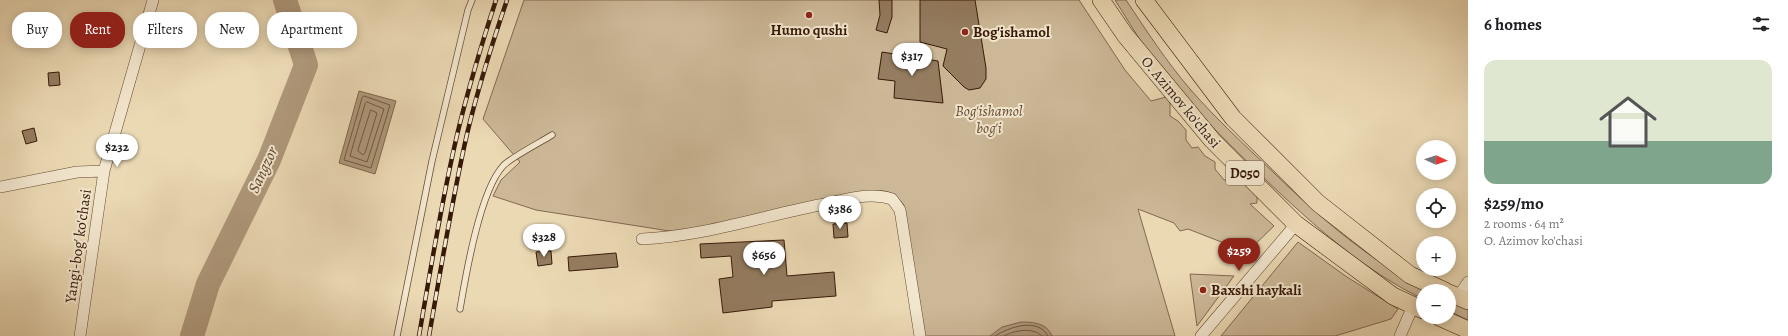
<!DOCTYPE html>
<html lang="en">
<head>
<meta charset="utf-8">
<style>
	:root { --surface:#fff; --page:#f2f2f2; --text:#202124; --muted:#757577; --line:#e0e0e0; --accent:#8f2418 }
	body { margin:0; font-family:Alegreya,serif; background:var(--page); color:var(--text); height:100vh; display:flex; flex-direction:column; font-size:15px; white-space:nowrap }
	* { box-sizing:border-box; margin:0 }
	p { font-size:13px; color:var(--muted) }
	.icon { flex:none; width:22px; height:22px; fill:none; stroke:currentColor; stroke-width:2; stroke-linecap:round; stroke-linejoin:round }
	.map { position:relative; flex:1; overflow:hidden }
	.details { display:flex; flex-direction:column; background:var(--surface); width:320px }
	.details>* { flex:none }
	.banner { position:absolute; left:12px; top:12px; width:380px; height:36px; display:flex; gap:8px }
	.needle { width:26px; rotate:93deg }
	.controls { position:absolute; left:1416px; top:140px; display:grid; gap:8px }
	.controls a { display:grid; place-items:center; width:40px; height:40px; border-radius:50%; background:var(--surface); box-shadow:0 2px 10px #0003; font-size:20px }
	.price { position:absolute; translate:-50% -34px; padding:0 9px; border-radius:14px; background:#fff; color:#222; font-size:13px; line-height:26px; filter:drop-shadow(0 1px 2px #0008) }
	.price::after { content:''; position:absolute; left:50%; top:24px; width:12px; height:9px; margin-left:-6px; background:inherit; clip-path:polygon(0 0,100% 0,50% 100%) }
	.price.on { background:var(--accent); color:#fff }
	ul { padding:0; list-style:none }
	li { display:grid; align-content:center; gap:8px; height:212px; padding:0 16px }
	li+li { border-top:1px solid var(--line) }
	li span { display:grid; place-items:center; height:124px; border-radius:12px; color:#555 }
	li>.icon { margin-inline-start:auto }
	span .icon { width:72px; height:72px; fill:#fffc; stroke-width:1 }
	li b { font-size:17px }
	h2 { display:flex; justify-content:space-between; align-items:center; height:48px; padding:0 16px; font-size:17px }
	.pill { padding:0 14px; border-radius:16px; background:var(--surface); box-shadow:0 2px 10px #0003; font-size:14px; line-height:36px }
	.pill.on { background:var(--accent); color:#fff }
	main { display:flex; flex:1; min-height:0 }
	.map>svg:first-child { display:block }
	.green { fill:#ccb897; stroke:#826850 }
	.water { fill:#ae987a; stroke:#7e654c }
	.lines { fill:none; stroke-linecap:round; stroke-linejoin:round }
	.shore { stroke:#725841; stroke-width:1 }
	.river { stroke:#ae987a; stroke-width:24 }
	.building { fill:#957d61; stroke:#371908 }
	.service-casing { stroke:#644933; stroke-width:7 }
	.minor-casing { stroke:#644933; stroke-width:12 }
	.primary-casing { stroke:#371908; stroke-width:18 }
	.service { stroke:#f2e6ce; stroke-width:5.5 }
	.minor { stroke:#f2e6ce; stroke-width:11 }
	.primary { stroke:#ebd9b4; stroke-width:17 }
	.rail-casing { stroke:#371908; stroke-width:4.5 }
	.rail { stroke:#f2e6ce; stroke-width:3; stroke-dasharray:9; stroke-linecap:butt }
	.poi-dot { fill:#8f2418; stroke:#f2e6ce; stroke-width:1.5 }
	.labels { text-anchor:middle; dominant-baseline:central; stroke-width:4; stroke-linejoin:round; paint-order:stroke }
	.shield { fill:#f2e6ce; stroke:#6f5643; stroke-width:1 }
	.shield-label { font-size:14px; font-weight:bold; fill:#371908 }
	.poi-label { font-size:15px; font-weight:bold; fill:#371908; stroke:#f2e6ce; text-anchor:start }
	.street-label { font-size:15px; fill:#371908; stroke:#f2e6ce }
	.park-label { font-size:15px; font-style:italic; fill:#644933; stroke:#f2e6ce }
	.water-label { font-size:16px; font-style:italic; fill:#614530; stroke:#f2e6ce }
</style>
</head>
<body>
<main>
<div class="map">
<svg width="1468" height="336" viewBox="0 0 1468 336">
	<rect width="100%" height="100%" fill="#ebd9b4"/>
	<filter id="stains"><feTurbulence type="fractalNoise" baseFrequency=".005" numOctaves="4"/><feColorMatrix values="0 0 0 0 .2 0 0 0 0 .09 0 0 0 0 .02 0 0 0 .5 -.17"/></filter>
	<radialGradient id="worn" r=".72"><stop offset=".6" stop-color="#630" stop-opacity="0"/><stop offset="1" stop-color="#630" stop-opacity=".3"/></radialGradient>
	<path class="green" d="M 524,0 L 1079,0 L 1125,70 L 1151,101 L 1166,97 L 1170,102 L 1170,116 L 1178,121 L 1186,130 L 1186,140 L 1192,148 L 1198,147 L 1205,156 L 1215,162 L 1215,169 L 1224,180 L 1238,178 L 1257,195 L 1257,203 L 1250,204 L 1274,226 L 1247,252 L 1188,229 L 1180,231 L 1174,223 L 1138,209 L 1175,336 L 925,336 L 904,205 C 892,191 888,190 870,191 L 676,232 L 536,210 L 493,196 L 501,180 L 520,162 L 483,119 Z
		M 1115,0 L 1126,0 C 1146,30 1166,61 1190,89 C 1216,119 1247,147 1276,175 C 1323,220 1372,263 1431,291 L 1423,291 L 1423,299 C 1363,270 1312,224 1264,178 C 1223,138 1181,98 1148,51 C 1136,35 1126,17 1115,0 Z
		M 1298,242 L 1347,277 L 1398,309 L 1391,319 L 1335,336 L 1221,336 Z
		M 1190,274 L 1234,276 L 1197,326 Z
		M 1449,300 L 1468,309 L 1468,320 L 1449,311 Z"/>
	<path class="water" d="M 359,91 L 396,101 L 375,174 L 339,163 Z
		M 1021,322 C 1033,322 1047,323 1052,336 L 990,336 L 1002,327 Z"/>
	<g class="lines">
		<path class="shore" d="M 364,96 L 390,105 L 371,168 L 344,160 L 362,98 Z
			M 367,102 L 384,109 L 367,162 L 350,156 L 365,104 Z
			M 371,110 L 377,113 L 365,153 L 363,155 L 358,151 Z
			M 995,336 C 1009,327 1038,317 1048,336
			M 1004,336 C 1015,330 1033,327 1042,336"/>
		<path class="river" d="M 192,336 L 208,284 L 269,160 L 306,65 L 285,0"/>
	</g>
	<path class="building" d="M 879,0 L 892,0 L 892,17 L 887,33 L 876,30 L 880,15 Z
		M 920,0 L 975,0 L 986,68 L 986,79 L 980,88 L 969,90 L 964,87 L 943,66 L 947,49 L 920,42 Z
		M 54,22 L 56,35 L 45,36 L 43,24 Z
		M 882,52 L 938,61 L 943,103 L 894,98 L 895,81 L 878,79 Z
		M 59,72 L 60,85 L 49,86 L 48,73 Z
		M 34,128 L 37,141 L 26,144 L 22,131 Z
		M 847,223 L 848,237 L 834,238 L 833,224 Z
		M 784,240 L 787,276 L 834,272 L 836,296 L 772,301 L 772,307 L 723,313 L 719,279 L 733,277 L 731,256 L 701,258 L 700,244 Z
		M 551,251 L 552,264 L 538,266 L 536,252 Z
		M 616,253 L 618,267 L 569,271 L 568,257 Z"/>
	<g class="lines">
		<defs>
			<path id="service" d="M 460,309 C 466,274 480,191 503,166 C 510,158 541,142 552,135
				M 397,336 L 432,161 L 468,10 L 472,0"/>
			<path id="minor" d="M 0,187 L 77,172 L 104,171
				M 642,239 C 702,236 760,217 819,205 C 843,201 868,191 892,199 L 900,210 L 920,336
				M 1458,297 L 1468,282
				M 80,336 L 104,171 L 153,0
				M 1201,336 L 1296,224
				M 1400,336 L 1413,306"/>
			<path id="primary" d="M 1101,0 L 1125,35 L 1212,140 L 1296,224 L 1393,296 L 1423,310
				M 1144,0 L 1233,118 L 1318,203 L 1410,275 L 1445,291
				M 1449,293 L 1468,301
				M 1439,317 L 1468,330"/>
		</defs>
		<use href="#service" class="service-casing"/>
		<use href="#minor" class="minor-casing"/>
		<use href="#primary" class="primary-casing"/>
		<use href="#service" class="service"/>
		<use href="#minor" class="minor"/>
		<use href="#primary" class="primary"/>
		<defs>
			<path id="rail" d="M 419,336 C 431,267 442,198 458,131 C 469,86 482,43 496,0
				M 429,336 C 441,268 452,200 467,134 C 478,88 492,44 507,0"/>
		</defs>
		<use href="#rail" class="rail-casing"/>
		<use href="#rail" class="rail"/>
	</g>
	<g class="poi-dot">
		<circle cx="809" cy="15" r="4"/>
		<circle cx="965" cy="32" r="4"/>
		<circle cx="1203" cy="290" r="4"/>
	</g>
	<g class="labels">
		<rect class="shield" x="1226" y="161" width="38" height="24" rx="3"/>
		<g class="shield-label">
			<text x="1245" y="173">D050</text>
		</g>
		<g class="poi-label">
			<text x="809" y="30" text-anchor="middle">Humo qushi</text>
			<text x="973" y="32">Bog'ishamol</text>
			<text x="1211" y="290">Baxshi haykali</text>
		</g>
		<g class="street-label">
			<text transform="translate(1181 102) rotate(50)">O. Azimov ko'chasi</text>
			<text transform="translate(78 246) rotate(-82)">Yangi-bog' ko'chasi</text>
		</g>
		<g class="park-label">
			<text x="989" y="111">Bog'ishamol<tspan x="989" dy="17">bog'i</tspan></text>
		</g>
		<g class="water-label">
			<text transform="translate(263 170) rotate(-65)">Sangzor</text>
		</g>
	</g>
	<rect width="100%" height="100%" filter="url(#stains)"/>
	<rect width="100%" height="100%" fill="url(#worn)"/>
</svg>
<div class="controls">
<a><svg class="needle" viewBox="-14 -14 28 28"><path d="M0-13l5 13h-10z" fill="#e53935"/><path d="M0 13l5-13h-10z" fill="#757577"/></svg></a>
<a><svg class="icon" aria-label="locate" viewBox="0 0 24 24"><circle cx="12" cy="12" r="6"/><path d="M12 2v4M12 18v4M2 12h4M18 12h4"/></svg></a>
<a>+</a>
<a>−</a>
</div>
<b class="price" style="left:912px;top:77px">$317</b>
<b class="price" style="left:117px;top:168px">$232</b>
<b class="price" style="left:840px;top:230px">$386</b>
<b class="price" style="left:544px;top:258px">$328</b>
<b class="price on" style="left:1239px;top:272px">$259</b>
<b class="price" style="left:764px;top:276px">$656</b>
<div class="banner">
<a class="pill">Buy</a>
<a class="pill on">Rent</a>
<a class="pill">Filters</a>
<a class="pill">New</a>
<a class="pill">Apartment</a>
</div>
</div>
<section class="details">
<h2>6 homes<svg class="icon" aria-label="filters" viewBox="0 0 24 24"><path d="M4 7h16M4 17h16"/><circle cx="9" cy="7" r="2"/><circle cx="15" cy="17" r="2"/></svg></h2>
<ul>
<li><span style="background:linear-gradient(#dfe7d0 65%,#7fa58c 0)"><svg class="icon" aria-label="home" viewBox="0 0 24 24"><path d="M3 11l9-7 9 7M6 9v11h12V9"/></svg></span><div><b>$259/mo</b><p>2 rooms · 64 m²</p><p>O. Azimov ko'chasi</p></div></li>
</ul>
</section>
</main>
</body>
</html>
